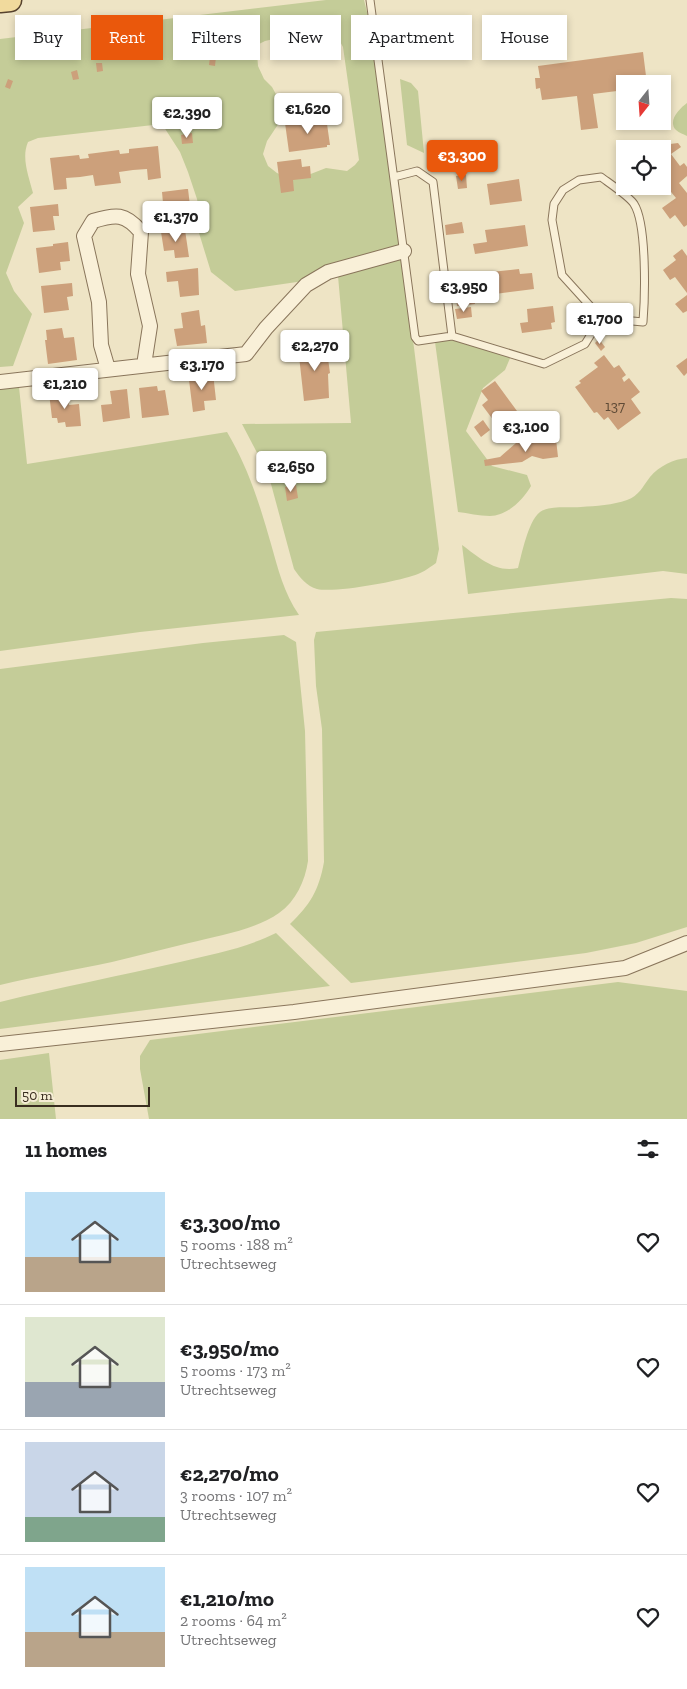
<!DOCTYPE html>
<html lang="en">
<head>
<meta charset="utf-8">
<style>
	:root { --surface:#fff; --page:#f2f2f2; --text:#202124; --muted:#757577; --line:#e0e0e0; --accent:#ea580c }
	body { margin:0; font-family:"Zilla Slab",serif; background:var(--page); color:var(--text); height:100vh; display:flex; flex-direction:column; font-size:19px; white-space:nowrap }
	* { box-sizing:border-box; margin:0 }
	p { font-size:16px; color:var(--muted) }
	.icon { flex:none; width:28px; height:28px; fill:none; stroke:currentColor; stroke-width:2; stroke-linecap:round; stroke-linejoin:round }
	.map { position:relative; height:1119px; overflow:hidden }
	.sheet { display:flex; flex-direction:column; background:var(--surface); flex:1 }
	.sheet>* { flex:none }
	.guide { position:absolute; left:15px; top:15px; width:658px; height:45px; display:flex; gap:10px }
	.needle { width:32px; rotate:197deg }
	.controls { position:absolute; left:616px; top:75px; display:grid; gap:10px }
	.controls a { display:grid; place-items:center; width:55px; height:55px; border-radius:0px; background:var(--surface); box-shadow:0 2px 8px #0003; font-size:25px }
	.scale { position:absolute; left:15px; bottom:12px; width:135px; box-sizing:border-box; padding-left:5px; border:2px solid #392d1f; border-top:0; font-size:14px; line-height:18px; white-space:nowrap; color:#392d1f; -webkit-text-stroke:4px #f5edd4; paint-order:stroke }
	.price { position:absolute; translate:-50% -42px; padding:0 11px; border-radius:5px; background:#fff; color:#222; font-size:16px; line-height:32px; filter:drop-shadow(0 1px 2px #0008) }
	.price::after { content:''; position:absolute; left:50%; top:30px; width:15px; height:11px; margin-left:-8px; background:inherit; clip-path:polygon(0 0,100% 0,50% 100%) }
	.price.current { background:var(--accent); color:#fff }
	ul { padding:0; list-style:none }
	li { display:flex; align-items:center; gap:15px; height:125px; padding:0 25px }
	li+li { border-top:1px solid var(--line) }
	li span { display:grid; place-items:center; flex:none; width:140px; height:100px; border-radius:0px; color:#555 }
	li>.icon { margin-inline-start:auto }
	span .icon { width:60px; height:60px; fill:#fffc; stroke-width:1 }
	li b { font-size:21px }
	h2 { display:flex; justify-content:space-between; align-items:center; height:60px; padding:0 25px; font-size:21px }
	.pill { padding:0 18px; border-radius:0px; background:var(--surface); box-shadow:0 2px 8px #0003; font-size:18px; line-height:45px }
	.pill.current { background:var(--accent); color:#fff }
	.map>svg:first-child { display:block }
	.green { fill:#c4cc98; fill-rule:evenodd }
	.building { fill:#cca07b }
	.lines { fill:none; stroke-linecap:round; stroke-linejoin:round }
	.service-casing { stroke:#89755b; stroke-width:9 }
	.minor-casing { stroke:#89755b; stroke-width:16 }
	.primary-casing { stroke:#57432f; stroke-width:25 }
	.service { stroke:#f9f0d8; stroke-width:7 }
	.minor { stroke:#f9f0d8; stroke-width:14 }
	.primary { stroke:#f1da9d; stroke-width:22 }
	.labels { text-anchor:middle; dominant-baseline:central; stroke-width:4.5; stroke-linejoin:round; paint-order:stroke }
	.number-label { font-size:15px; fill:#5e4a36 }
</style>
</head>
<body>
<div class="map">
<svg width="687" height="1119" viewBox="0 0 687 1119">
	<rect width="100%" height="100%" fill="#eee4c5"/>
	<path class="green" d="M 326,0 L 364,0 L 369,20 L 400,235 L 439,549 L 436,563 C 429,568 421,574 412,576 C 394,582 335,593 317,589 C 307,586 300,578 294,569 L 271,484 L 264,466 L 242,424 L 351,423 L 338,276 L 235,291 L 211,272 L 199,233 L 201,222 L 197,199 L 188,172 L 180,152 L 162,124 L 38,138 L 28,142 C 21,158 29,177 33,193 L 18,207 L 24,223 L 6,273 L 14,291 L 32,314 L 13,366 L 0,367 L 0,39 ZM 336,34 L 343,47 L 359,160 L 355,165 L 347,171 L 326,168 L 303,177 L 286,177 L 277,173 L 268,166 L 263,154 L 267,141 L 279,123 L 280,110 L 278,98 L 272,87 L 264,79 L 258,66 L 257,53 L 259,44 L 265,41 L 278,38 L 297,35 L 313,36 Z
		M 400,79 L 411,83 L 418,91 L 424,153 L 407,145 Z
		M 687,103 L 687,136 C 684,134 679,133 676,130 C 667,121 680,108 687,103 Z
		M 449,340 L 470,341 L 513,351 L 505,370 L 483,388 L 466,431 L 492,466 L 527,475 L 531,486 C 523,500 507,516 490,516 C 479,516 468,513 458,512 L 435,342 Z
		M 0,384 L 19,387 L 27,464 L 227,432 C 248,467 260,505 271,544 C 278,569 284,593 299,615 L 140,632 L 0,651 Z
		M 687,458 L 687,574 L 663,571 L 468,594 L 462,545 C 480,558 495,573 518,568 C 522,554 528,521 540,512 C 550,505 569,508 581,507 C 596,506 613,505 627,500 C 639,496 643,486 650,477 C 659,466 674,459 687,458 Z
		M 671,598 L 687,599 L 687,927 L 636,943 L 586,953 L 351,983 L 290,924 C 310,905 319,890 324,862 L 322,729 L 316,686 L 314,640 L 316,632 Z
		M 284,635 L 296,642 L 305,731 L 308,861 C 305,881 296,901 279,913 C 255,930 217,936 189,943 C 163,949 138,956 112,962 C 74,970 37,976 0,985 L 0,669 L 203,643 Z
		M 276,933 L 330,986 L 0,1029 L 0,1002 C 60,987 120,976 180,962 C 213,954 246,948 276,933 Z
		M 618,982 L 687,991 L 687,1119 L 149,1119 L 140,1069 L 140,1056 L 150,1040 Z
		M 49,1053 L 56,1119 L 0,1119 L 0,1060 Z"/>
	<path class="building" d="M 643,52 L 647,84 L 625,84 L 625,90 L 593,94 L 598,128 L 581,130 L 577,96 L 542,100 L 540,88 L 536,89 L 535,78 L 540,78 L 538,66 Z
		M 210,57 L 216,57 L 215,66 L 209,65 Z
		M 96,63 L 102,63 L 103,71 L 97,72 Z
		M 77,70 L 79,79 L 73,80 L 71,72 Z
		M 8,79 L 13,81 L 10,89 L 5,87 Z
		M 326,117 L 330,145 L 327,145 L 327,147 L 289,152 L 285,123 Z
		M 192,133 L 193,143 L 182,144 L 181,135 Z
		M 678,143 L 681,147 L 671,154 L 680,166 L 684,163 L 687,167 L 687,176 L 679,183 L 687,193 L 687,225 L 684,227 L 675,215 L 670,219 L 662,208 L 676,198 L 662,181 L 662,166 L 664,165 L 662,163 L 664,158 L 662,153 L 666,150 L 662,145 Z
		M 158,146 L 161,178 L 148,180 L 147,169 L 133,170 L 119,172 L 121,183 L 95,186 L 93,175 L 80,177 L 66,178 L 67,189 L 54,190 L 50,158 L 79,155 L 80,159 L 89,158 L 88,154 L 119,150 L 120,154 L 129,153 L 129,149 Z
		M 301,159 L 302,167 L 310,166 L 311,178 L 293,180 L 294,191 L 281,193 L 277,162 Z
		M 466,175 L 467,188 L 458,189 L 456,176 Z
		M 519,179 L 522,201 L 490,205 L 487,184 Z
		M 186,189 L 188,189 L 191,214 L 170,217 L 169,203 L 163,203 L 162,192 Z
		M 58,204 L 59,216 L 53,216 L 55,230 L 33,232 L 30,207 Z
		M 462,222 L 464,233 L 446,235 L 445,225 Z
		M 525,225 L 528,246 L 475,254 L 473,244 L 487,242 L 485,230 Z
		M 185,230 L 189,257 L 175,258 L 174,250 L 164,251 L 161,232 Z
		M 68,242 L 70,261 L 60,262 L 61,270 L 39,273 L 36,248 L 53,246 L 53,244 Z
		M 682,249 L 687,256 L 687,293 L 675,277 L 670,280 L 663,270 L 676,260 L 673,256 Z
		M 198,268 L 199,295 L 180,297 L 178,281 L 167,282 L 166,272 Z
		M 519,269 L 520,274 L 532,273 L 534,289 L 495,294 L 491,272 Z
		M 72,283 L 73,296 L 67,297 L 69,310 L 44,313 L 41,286 Z
		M 473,292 L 475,304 L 457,306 L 456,295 Z
		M 687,295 L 687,311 L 683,313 L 675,304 Z
		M 553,306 L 555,322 L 551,323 L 552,329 L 522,333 L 520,323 L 528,322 L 527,309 Z
		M 471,307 L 472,317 L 457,319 L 455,309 Z
		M 199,310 L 201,326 L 205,325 L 207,343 L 177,346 L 174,329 L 183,328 L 181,313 Z
		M 62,328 L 64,338 L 74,337 L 77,360 L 48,364 L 45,340 L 47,340 L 46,330 Z
		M 599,339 L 605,347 L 601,351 L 595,343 Z
		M 326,344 L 330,373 L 328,374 L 329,398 L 304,401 L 298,347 Z
		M 604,355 L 614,368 L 619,365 L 626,375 L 622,378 L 624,382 L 629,378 L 640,392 L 631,399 L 641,413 L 618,430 L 608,417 L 604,420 L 597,412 L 594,413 L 575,387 L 581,383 L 579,381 L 598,367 L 594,363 Z
		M 687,358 L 687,373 L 684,376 L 676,366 Z
		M 213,373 L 216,400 L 204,401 L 205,410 L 193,412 L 189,380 L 197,378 L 196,375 Z
		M 495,381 L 517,411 L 497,425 L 482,405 L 488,400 L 481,391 Z
		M 157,386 L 158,391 L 165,390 L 169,415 L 142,418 L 139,388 Z
		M 127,389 L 130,418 L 103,422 L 101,405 L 112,404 L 110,391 Z
		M 67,391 L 69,405 L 79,404 L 81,426 L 66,427 L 65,422 L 58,423 L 57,418 L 52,418 L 49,393 Z
		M 544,415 L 550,423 L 539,431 L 532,429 L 522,434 L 521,432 Z
		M 483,420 L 490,430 L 481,437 L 474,427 Z
		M 556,439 L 558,457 L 543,459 L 532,456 L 522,462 L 485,466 L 484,460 L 500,457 L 516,443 L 520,443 L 520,444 Z
		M 296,485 L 298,498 L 287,501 L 285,487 Z"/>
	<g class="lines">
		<defs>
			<path id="service" d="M 370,0 L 415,337 L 418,341 L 452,336 L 544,364 L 585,344 L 601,318
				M 394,177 L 417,171 L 433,182 L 452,336
				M 601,177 C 609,183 630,197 634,204 C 647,224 645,297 643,322 L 601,318 L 562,275 L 552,220 L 554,204 L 563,190 L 579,180 Z"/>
			<path id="minor" d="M 108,369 L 101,345 L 99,302 L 84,236 L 93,221 C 116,214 125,213 141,232 L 138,274 L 150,326 L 144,365
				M 0,382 L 246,354 L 266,328 L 306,285 L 328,272 L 404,251
				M 0,1044 L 294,1012 L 625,968 L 687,943"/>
			<path id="primary" d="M 0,1 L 10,0"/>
		</defs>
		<use href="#service" class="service-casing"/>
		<use href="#minor" class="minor-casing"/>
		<use href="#primary" class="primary-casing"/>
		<use href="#service" class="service"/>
		<use href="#minor" class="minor"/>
		<use href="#primary" class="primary"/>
	</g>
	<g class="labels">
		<g class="number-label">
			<text x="615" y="406">137</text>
		</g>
	</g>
</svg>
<div class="controls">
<a><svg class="needle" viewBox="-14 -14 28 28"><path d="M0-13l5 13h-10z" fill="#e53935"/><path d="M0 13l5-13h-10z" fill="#757577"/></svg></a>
<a><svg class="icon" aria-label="locate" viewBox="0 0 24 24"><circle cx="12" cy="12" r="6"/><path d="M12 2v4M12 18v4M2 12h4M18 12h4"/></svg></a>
</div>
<div class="scale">50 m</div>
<b class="price" style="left:308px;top:135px">€1,620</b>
<b class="price" style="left:187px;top:139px">€2,390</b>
<b class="price current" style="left:462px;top:182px">€3,300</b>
<b class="price" style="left:176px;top:243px">€1,370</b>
<b class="price" style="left:464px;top:313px">€3,950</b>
<b class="price" style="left:600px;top:345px">€1,700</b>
<b class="price" style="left:315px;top:372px">€2,270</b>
<b class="price" style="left:202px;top:391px">€3,170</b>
<b class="price" style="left:65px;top:410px">€1,210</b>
<b class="price" style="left:526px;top:453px">€3,100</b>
<b class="price" style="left:291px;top:493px">€2,650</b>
<div class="guide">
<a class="pill">Buy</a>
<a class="pill current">Rent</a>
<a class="pill">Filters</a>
<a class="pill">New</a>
<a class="pill">Apartment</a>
<a class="pill">House</a>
</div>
</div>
<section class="sheet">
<h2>11 homes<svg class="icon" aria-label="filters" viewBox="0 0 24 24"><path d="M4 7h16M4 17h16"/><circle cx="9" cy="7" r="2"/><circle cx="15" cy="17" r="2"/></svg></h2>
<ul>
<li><span style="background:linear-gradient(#bfe0f5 65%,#b9a48a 0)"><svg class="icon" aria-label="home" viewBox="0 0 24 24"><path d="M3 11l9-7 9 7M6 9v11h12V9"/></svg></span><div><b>€3,300/mo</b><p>5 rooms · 188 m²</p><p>Utrechtseweg</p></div><svg class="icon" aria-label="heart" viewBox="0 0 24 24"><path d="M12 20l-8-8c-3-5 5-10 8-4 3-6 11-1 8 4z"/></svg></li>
<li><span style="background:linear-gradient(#dfe7d0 65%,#9aa5b1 0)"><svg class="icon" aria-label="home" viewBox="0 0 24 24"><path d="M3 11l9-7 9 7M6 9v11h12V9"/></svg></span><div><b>€3,950/mo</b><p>5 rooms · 173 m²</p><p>Utrechtseweg</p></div><svg class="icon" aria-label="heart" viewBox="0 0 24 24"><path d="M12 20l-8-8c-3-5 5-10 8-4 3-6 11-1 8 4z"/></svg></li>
<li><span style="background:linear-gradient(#c9d6e8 75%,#7fa58c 0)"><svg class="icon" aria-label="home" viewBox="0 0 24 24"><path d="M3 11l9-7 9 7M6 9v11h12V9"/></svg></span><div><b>€2,270/mo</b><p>3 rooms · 107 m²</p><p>Utrechtseweg</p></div><svg class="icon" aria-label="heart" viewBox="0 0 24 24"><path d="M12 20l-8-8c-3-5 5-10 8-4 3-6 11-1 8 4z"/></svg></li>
<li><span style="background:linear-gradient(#bfe0f5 65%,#b9a48a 0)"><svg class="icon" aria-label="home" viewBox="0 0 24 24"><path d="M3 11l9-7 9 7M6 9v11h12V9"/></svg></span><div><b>€1,210/mo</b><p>2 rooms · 64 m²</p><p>Utrechtseweg</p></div><svg class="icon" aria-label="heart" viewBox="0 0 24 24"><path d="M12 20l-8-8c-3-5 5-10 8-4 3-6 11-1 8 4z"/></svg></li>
</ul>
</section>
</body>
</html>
